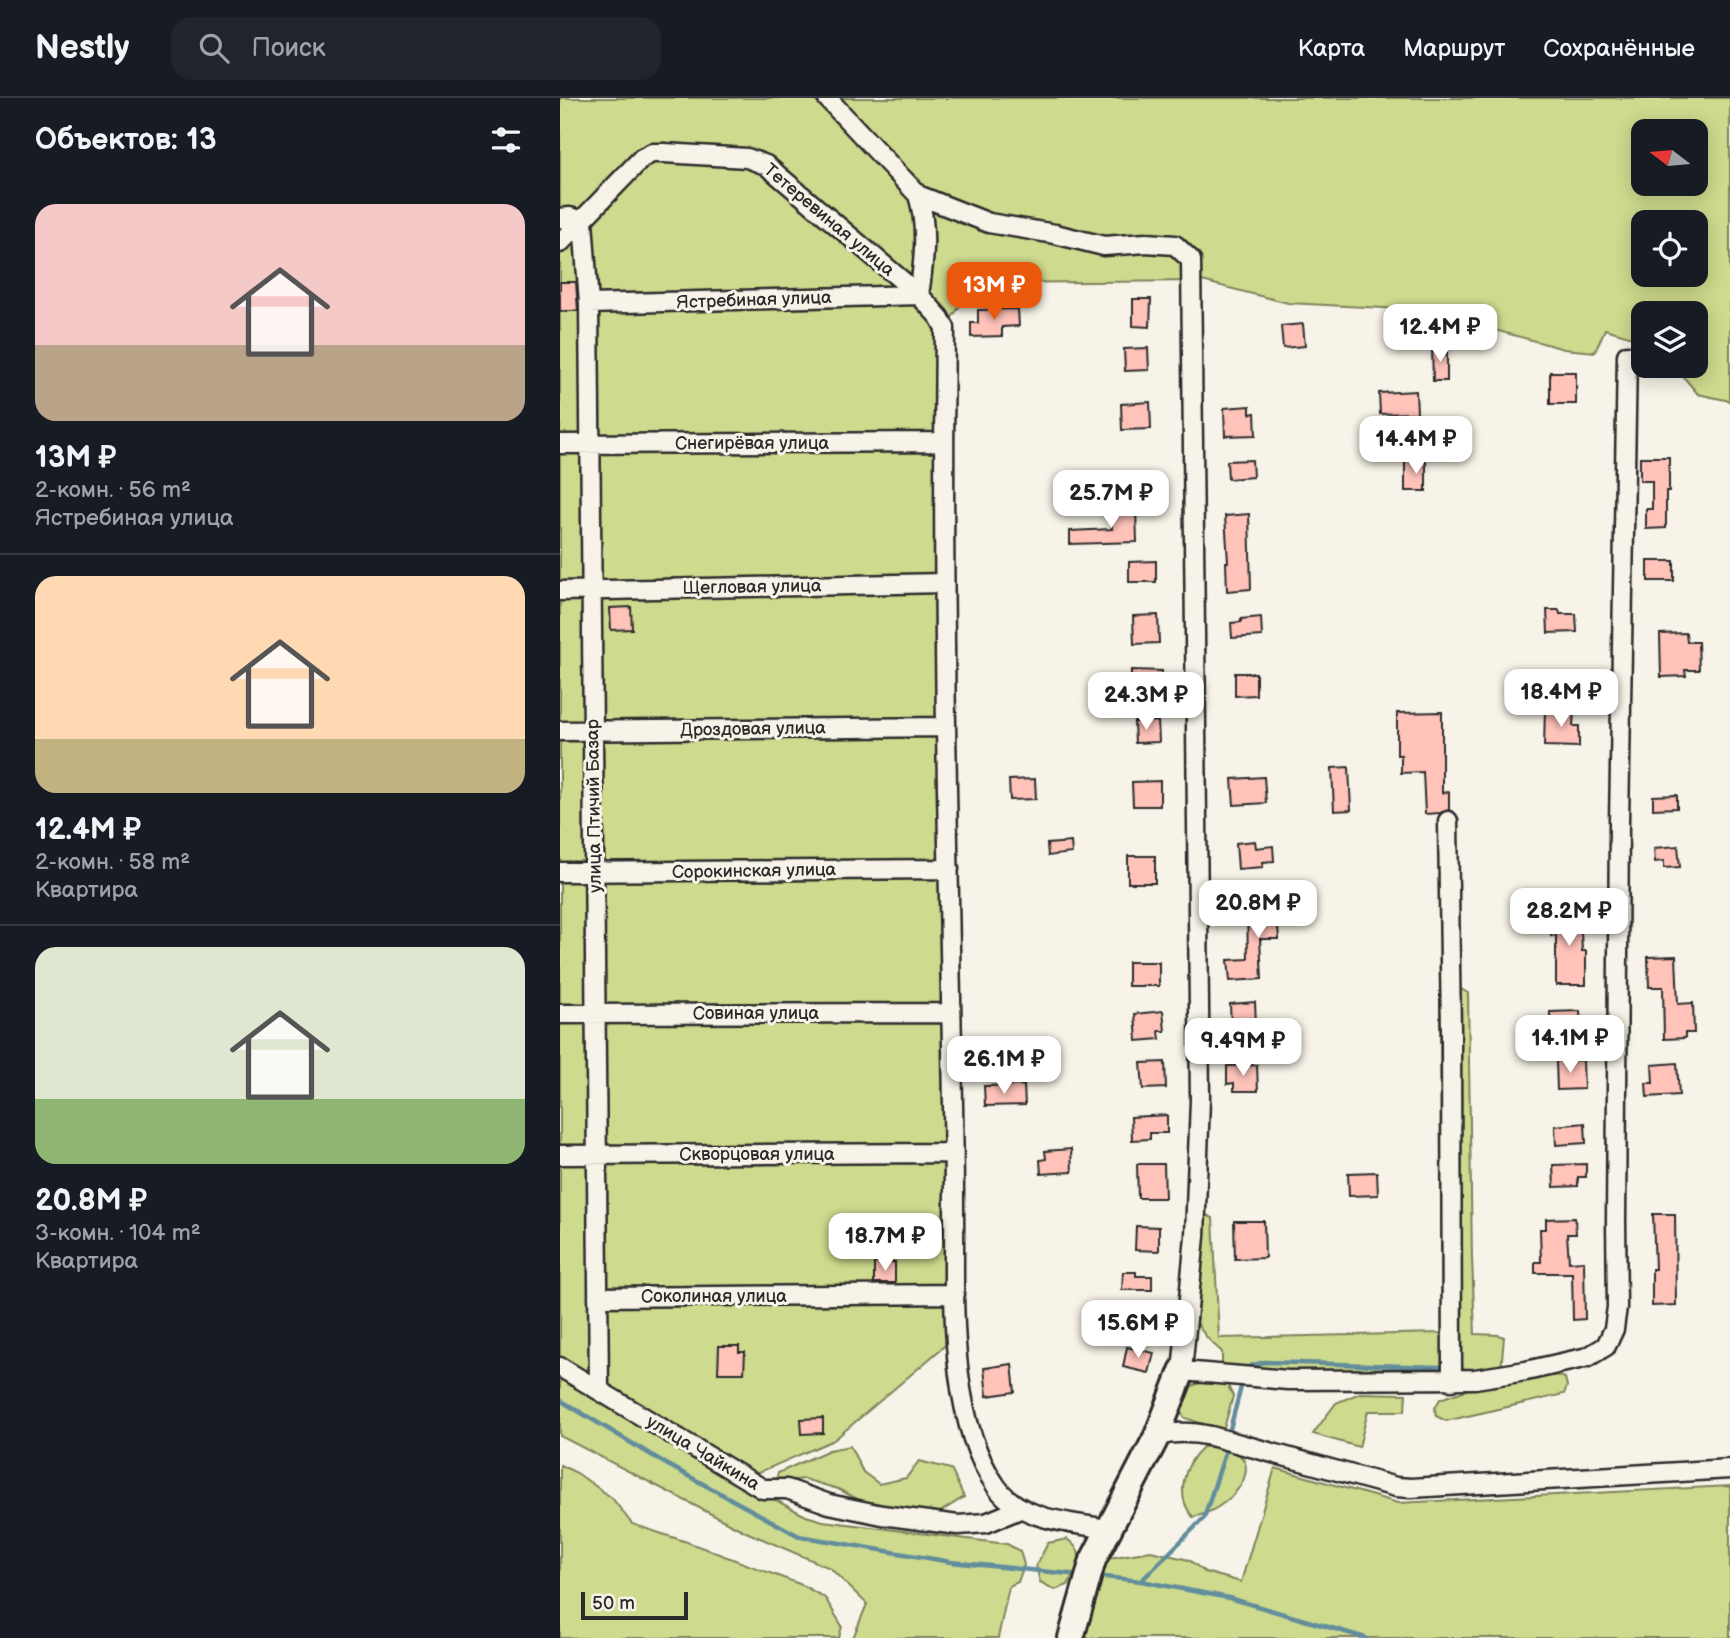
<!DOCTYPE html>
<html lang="ru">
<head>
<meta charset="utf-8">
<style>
	:root { --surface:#171b24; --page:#20242c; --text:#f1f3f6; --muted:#9ea1a6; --line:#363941; --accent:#ea580c }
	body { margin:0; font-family:"Balsamiq Sans",sans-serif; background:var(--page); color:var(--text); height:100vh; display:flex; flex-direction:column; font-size:26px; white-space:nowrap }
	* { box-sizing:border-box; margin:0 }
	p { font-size:23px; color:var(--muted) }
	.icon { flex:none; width:38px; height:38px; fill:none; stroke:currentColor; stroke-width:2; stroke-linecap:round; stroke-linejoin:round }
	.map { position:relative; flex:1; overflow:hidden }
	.sheet { display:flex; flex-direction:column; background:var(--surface); width:560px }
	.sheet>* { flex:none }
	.needle { width:46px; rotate:286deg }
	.tools { position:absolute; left:1071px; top:21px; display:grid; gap:14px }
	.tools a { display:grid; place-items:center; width:77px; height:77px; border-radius:14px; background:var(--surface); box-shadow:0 4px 18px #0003; font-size:35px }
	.scale { position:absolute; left:21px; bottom:18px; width:107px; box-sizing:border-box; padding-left:7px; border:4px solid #2b2b2b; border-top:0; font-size:19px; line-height:24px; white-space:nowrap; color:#2b2b2b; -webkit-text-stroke:5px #f7f3e8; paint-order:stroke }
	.price { position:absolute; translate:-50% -60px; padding:0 16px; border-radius:14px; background:#fff; color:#222; font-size:23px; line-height:46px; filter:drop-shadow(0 2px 4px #0008) }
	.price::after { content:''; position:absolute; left:50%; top:42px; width:21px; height:16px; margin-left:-10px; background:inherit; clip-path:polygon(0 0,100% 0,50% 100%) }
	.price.selected { background:var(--accent); color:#fff }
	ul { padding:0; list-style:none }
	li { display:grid; align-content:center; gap:14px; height:371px; padding:0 35px }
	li+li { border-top:2px solid var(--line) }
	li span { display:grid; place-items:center; height:217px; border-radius:21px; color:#555 }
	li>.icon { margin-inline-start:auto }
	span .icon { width:126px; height:126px; fill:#fffc; stroke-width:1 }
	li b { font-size:30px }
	h2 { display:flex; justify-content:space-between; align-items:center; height:84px; padding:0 35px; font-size:30px }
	header { display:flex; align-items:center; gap:42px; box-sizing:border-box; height:98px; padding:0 35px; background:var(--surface); border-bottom:2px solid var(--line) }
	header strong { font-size:33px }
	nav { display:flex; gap:38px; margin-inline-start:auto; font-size:24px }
	.search { width:490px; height:63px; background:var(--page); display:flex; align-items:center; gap:18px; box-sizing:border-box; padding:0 24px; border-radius:21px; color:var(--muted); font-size:26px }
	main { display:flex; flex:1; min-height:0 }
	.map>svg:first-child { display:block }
	.green { fill:#ceda8d; stroke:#7c825c; stroke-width:2; fill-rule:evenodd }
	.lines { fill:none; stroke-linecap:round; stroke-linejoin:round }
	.stream { stroke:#628d9c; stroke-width:4.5 }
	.building { fill:#ffc3ba; stroke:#2b2b2b; stroke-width:2 }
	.street-casing { stroke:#2b2b2b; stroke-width:23 }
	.secondary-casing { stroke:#2b2b2b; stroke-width:30 }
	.street { stroke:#f7f3e8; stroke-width:18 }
	.secondary { stroke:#f7f3e8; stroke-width:24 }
	.labels { text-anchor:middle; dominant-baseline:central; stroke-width:6; stroke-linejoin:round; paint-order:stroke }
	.street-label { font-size:18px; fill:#2b2b2b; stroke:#f7f3e8 }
</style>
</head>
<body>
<header>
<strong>Nestly</strong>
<div class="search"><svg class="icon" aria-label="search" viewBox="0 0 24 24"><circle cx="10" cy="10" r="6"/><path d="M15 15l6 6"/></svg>Поиск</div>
<nav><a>Карта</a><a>Маршрут</a><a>Сохранённые</a></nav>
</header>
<main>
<section class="sheet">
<h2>Объектов: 13<svg class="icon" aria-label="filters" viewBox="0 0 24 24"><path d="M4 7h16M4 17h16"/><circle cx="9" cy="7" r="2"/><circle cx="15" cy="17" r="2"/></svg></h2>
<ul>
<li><span style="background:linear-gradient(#f6c9c9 65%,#b9a48a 0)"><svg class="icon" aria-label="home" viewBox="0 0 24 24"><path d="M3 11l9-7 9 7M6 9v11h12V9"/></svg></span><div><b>13M ₽</b><p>2-комн. · 56 m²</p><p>Ястребиная улица</p></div></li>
<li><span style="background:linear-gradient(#ffd9b3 75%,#c2b280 0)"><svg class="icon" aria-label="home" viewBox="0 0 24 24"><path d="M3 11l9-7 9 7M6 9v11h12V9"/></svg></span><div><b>12.4M ₽</b><p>2-комн. · 58 m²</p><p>Квартира</p></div></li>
<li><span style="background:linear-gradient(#dfe7d0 70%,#8fb573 0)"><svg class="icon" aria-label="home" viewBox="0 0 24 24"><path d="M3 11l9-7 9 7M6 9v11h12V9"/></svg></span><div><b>20.8M ₽</b><p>3-комн. · 104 m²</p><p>Квартира</p></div></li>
</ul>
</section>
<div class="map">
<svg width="1170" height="1540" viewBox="0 0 1170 1540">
	<rect width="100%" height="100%" fill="#f7f3e8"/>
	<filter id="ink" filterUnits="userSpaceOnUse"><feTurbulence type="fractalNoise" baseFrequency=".0143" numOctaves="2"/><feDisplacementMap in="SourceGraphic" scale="14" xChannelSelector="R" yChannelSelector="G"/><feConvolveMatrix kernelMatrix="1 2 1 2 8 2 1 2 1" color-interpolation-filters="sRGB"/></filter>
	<g filter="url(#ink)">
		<path class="green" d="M 0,0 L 252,0 L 342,83 L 355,111 L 356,190 L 187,60 L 379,219 L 395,1239 L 274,1342 L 179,1383 L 246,1418 L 263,1423 L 447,1446 L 460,1453 L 464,1467 L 458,1484 L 449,1488 L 438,1540 L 293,1540 L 307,1506 L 270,1470 L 186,1434 L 0,1338 Z
			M 274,0 L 1170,0 L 1170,303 L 1138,296 L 1114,268 L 1136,268 L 1136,215 L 1083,215 L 1083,242 L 1045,231 L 1035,254 L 1004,251 L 862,212 L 728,205 L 642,183 L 416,185 L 391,221 L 373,201 L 367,187 L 370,128 L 360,82 L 299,31 ZM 1083,33 L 1136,33 L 1136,86 L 1083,86 ZM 1083,124 L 1136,124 L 1136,177 L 1083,177 Z
			M 899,890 L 908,895 L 912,1160 L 915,1236 L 938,1237 L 944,1239 L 941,1272 L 782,1278 L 662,1268 L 662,1254 C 652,1245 643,1237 637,1225 C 628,1203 638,1147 640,1122 L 646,1117 L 653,1120 L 659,1240 L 882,1235 L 880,898 L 886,891 Z
			M 997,1277 L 1005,1280 L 1007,1288 L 1004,1296 L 886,1323 L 876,1318 L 875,1310 L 880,1301 L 912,1290 Z
			M 641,1285 L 667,1286 L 673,1298 L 664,1330 L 659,1331 L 625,1320 L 617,1310 C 623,1297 626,1288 641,1285 Z
			M 800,1295 L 846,1296 L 845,1313 L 808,1313 L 799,1349 L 753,1336 L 776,1305 Z
			M 290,1348 L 303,1374 L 319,1386 L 346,1380 L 359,1363 L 391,1371 L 404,1399 L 380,1414 L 336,1412 L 311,1408 L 278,1391 L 244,1381 L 215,1384 L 218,1375 L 269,1352 Z
			M 643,1349 C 719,1347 680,1410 633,1419 C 615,1399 623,1367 643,1349 Z
			M 0,1367 L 17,1375 L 52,1400 L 72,1426 L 127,1444 L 242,1487 L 265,1500 L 282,1528 L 279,1540 L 0,1540 Z
			M 715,1370 L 838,1405 L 1170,1388 L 1170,1540 L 518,1540 L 540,1468 L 549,1460 L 591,1453 L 629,1462 L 645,1474 L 681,1484 Z
			M 507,1441 C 528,1456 517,1468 508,1487 L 495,1492 L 480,1484 L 476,1468 L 488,1445 Z"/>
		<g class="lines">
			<path class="stream" d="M 691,1268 L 704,1264 L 881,1269
				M 0,1302 L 108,1367 L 239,1438 L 391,1464 L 520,1477
				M 670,1331 L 681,1289
				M 536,1478 L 581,1483 L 644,1420 L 667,1349
				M 581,1483 L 669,1500 L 806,1540"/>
		</g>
		<path class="building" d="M 0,184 L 16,184 L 18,213 L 0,213 Z
			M 573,201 L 591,201 L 590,229 L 573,228 Z
			M 458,211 L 459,228 L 442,229 L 442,238 L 411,239 L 411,225 L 418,225 L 418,212 Z
			M 743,226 L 745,248 L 723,250 L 721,228 Z
			M 872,249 L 887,249 L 887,283 L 873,283 Z
			M 588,250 L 589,272 L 565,273 L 564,251 Z
			M 990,274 L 1016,274 L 1016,306 L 990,306 Z
			M 856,293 L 857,315 L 820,316 L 819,295 Z
			M 590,304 L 591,331 L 562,332 L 561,306 Z
			M 690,308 L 690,316 L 695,315 L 696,337 L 665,338 L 664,310 Z
			M 1080,359 L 1109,359 L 1109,393 L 1106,393 L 1106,430 L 1086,431 L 1086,411 L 1092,411 L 1092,383 L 1080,383 Z
			M 692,362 L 693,379 L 668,381 L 667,363 Z
			M 845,363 L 866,363 L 866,393 L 845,393 Z
			M 551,410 L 576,410 L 577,444 L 510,446 L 510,433 L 552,431 Z
			M 689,416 L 691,491 L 667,493 L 666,464 L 668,464 L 665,418 Z
			M 596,463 L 596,484 L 569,484 L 569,464 Z
			M 1088,463 L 1114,463 L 1114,483 L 1088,483 Z
			M 71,509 L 72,531 L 51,532 L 50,510 Z
			M 987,512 L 999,512 L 1000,516 L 1016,516 L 1017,534 L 988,535 Z
			M 598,517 L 599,545 L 574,546 L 573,518 Z
			M 701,519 L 702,538 L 672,540 L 671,525 L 681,524 L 681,521 Z
			M 1126,535 L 1127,544 L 1138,544 L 1139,572 L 1125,572 L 1126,578 L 1101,579 L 1100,536 Z
			M 571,572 L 602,573 L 601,595 L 571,594 Z
			M 675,575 L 696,575 L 696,597 L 675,598 Z
			M 985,611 L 1014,612 L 1013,628 L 1019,628 L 1019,649 L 984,648 Z
			M 882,614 L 882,695 L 889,694 L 889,712 L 880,715 L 865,716 L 863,674 L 841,675 L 841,657 L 837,657 L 837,615 Z
			M 598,623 L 599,644 L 575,645 L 574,624 Z
			M 789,669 L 791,712 L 774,713 L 772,670 Z
			M 704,679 L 706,705 L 674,707 L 672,681 Z
			M 475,681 L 476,701 L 450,702 L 449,682 Z
			M 600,683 L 600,708 L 573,708 L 572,684 Z
			M 1117,697 L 1117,710 L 1093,711 L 1093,698 Z
			M 695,743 L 696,750 L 713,748 L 714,763 L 703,764 L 703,769 L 678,771 L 676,745 Z
			M 511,744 L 512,755 L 488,758 L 487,746 Z
			M 1118,748 L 1120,769 L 1104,770 L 1104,763 L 1095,764 L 1094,750 Z
			M 568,758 L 595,758 L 595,785 L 568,785 Z
			M 728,808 L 728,829 L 718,829 L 719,841 L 700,841 L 702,881 L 670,883 L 668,862 L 688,861 L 687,809 Z
			M 1020,813 L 1022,853 L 1026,853 L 1026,887 L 996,887 L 996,837 L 991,838 L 990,814 Z
			M 1116,858 L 1118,906 L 1133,905 L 1134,935 L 1125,935 L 1125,940 L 1104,941 L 1103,889 L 1089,889 L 1088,859 Z
			M 568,864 L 599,864 L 599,888 L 568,888 Z
			M 695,904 L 696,927 L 671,928 L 670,906 Z
			M 603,913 L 605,933 L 599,933 L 600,941 L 577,943 L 575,916 Z
			M 1020,913 L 1021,940 L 990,941 L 990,914 Z
			M 1023,962 L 1024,991 L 997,992 L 996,963 Z
			M 605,964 L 606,990 L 583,991 L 581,965 Z
			M 1117,965 L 1119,997 L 1087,999 L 1086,985 L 1093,985 L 1092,967 Z
			M 697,967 L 698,993 L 674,993 L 674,985 L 667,986 L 667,968 Z
			M 464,987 L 465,1007 L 425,1008 L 424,988 Z
			M 607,1017 L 607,1035 L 590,1035 L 590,1041 L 572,1042 L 571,1019 Z
			M 1025,1025 L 1026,1045 L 996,1047 L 995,1028 Z
			M 511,1051 L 512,1074 L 481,1076 L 480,1062 L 486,1061 L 485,1053 Z
			M 577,1066 L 604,1066 L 605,1100 L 578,1100 Z
			M 1026,1066 L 1026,1079 L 1018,1079 L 1018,1088 L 994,1089 L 993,1067 Z
			M 817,1074 L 818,1097 L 789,1098 L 788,1075 Z
			M 1093,1116 L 1115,1116 L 1116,1207 L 1092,1208 L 1092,1171 L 1095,1171 Z
			M 1015,1120 L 1016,1136 L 1007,1136 L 1009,1164 L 1024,1163 L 1025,1221 L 1013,1222 L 1012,1175 L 975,1175 L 975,1164 L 981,1164 L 980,1131 L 986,1131 L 986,1121 Z
			M 674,1123 L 704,1123 L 705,1160 L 675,1161 Z
			M 576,1128 L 599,1129 L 599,1153 L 575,1152 Z
			M 335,1164 L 335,1185 L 314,1185 L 314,1165 Z
			M 563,1174 L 576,1174 L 576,1178 L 592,1178 L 592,1192 L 562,1192 Z
			M 159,1248 L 179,1248 L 179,1254 L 185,1254 L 184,1275 L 158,1275 Z
			M 567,1249 L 594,1255 L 589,1275 L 563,1269 Z
			M 452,1266 L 455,1294 L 427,1298 L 424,1270 Z
			M 263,1320 L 263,1335 L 242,1336 L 241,1321 Z"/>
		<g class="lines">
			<defs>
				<path id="street" d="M 267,0 L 358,97 L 429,125 L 495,136 L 544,148 L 586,145 L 615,147 L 631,162 L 640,1002 L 635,1138 L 622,1273 L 728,1282 L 915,1281 L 966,1273 L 1028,1259 L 1046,1248 L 1054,1231 L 1057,1209 L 1056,1123 L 1059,725 L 1067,257
					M 358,97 C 368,129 364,164 359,197
					M 0,120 L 10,119 L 23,123 L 29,206 L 39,1292
					M 0,145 L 82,60 L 92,55 L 104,55 L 187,60 L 206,67 L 359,197 L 379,219 L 385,230 C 382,470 387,709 392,949 C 393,1003 394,1057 394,1111 C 395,1195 386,1316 436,1388 C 460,1423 510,1424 547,1431
					M 29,206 L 359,197
					M 0,346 L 384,344
					M 0,493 L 384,485
					M 0,633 L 386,629
					M 888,723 L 891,934 L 892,1283
					M 0,774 L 389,771
					M 0,916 L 391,915
					M 0,1057 L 394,1055
					M 38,1199 L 395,1196
					M 0,1269 L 203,1391 L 227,1391 L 269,1406 L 322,1417 L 398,1427 L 426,1425 L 460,1411
					M 597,1338 C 616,1333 632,1334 651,1338 L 836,1389 L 851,1390 L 1170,1371"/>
				<path id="secondary" d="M 511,1540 L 533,1462 L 597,1338 L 622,1273"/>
			</defs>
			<use href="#street" class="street-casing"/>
			<use href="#secondary" class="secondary-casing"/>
			<use href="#street" class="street"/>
			<use href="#secondary" class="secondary"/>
		</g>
	</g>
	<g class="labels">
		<g class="street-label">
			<text transform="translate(269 122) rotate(40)">Тетеревиная улица</text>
			<text transform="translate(194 202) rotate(-2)">Ястребиная улица</text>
			<text x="192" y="345">Снегирёвая улица</text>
			<text transform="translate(192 489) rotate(-1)">Щегловая улица</text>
			<text transform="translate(193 631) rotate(-1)">Дроздовая улица</text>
			<text transform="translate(34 708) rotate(-91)">улица Птичий Базар</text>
			<text transform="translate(194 773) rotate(-1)">Сорокинская улица</text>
			<text x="196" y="915">Совиная улица</text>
			<text x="197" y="1056">Скворцовая улица</text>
			<text x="154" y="1198">Соколиная улица</text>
			<text transform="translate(143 1355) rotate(31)">улица Чайкина</text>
		</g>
	</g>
</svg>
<div class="tools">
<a><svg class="needle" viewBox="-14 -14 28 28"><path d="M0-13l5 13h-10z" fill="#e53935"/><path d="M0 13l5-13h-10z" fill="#9ea1a6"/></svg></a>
<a><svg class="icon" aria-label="locate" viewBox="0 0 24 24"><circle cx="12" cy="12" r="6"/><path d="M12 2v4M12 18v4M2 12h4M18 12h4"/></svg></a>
<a><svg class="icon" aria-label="layers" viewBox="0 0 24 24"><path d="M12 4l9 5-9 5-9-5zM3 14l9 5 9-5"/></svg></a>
</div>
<div class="scale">50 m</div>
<b class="price selected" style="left:434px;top:224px">13M ₽</b>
<b class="price" style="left:880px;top:266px">12.4M ₽</b>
<b class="price" style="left:856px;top:378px">14.4M ₽</b>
<b class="price" style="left:551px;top:432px">25.7M ₽</b>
<b class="price" style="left:1001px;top:631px">18.4M ₽</b>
<b class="price" style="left:586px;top:634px">24.3M ₽</b>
<b class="price" style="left:698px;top:842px">20.8M ₽</b>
<b class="price" style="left:1009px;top:850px">28.2M ₽</b>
<b class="price" style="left:1010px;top:977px">14.1M ₽</b>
<b class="price" style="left:683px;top:980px">9.49M ₽</b>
<b class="price" style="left:444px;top:998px">26.1M ₽</b>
<b class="price" style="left:325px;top:1175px">18.7M ₽</b>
<b class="price" style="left:578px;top:1262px">15.6M ₽</b>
</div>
</main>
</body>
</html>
